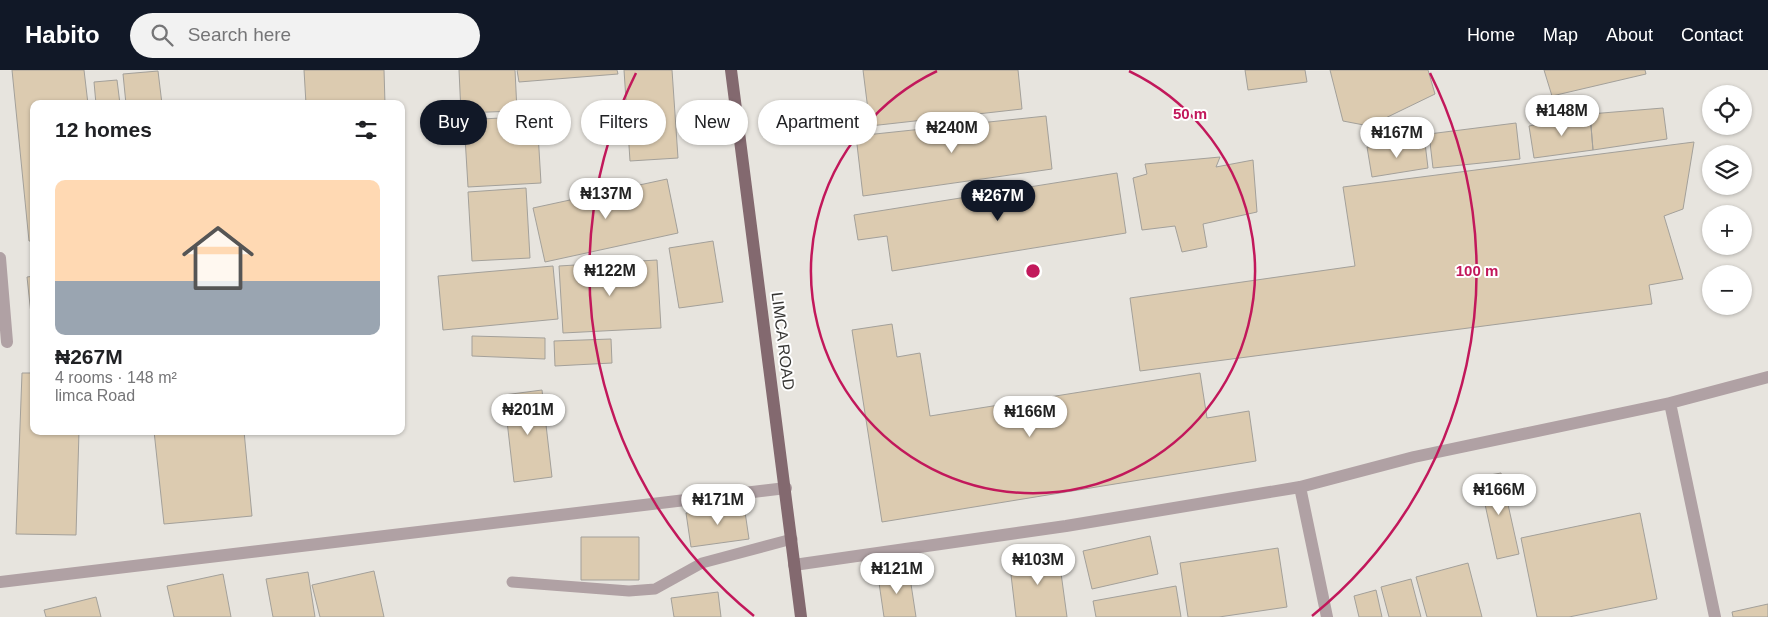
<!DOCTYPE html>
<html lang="en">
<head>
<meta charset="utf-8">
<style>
	:root { --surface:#fff; --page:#f2f2f2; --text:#202124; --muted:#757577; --line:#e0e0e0; --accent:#111827 }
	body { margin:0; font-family:Arial,sans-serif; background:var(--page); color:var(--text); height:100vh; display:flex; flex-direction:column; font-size:19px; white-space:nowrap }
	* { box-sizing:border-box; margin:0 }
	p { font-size:16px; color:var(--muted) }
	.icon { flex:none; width:28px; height:28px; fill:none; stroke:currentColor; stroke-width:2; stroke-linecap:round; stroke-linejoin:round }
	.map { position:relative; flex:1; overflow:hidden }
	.drawer { position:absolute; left:30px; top:30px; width:375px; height:335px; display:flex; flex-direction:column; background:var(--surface); border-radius:10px; box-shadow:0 1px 4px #0004 }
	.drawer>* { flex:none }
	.banner { position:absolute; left:420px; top:30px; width:475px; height:45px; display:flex; gap:10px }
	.fabs { position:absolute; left:1702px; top:15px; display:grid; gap:10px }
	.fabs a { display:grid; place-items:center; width:50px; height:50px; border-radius:50%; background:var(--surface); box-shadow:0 1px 4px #0004; font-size:25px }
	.price { position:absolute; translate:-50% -42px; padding:0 11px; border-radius:18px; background:#fff; color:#222; font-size:16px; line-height:32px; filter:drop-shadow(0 1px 2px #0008) }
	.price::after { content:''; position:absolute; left:50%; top:30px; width:15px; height:11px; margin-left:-8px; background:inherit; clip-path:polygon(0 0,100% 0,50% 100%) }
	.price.selected { background:var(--accent); color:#fff }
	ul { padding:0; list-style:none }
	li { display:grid; align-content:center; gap:10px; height:265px; padding:0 25px }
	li+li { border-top:1px solid var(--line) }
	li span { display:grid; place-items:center; height:155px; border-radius:10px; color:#555 }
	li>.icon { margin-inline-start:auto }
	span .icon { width:90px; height:90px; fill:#fffc; stroke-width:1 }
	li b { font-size:21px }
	h2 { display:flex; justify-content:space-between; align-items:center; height:60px; padding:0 25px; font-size:21px }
	.chip { padding:0 18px; border-radius:22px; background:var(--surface); box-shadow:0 1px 4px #0004; font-size:18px; line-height:45px }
	.chip.selected { background:var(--accent); color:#fff }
	header { display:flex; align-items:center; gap:30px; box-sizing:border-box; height:70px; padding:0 25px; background:var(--accent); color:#fff }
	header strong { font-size:24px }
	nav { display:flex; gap:28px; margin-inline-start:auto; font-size:18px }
	.search { width:350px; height:45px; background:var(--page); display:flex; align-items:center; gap:12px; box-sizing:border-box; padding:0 18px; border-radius:28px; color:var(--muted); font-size:19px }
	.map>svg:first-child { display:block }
	.building { fill:#dccbb0; stroke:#a3a09a }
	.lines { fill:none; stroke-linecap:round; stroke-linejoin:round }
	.lane { stroke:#b0a1a4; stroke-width:11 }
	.street { stroke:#b0a1a4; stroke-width:12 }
	.primary { stroke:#83696f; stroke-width:12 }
	.ring { fill:none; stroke:#c2185b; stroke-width:2.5 }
	.labels { text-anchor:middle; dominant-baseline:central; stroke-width:4; stroke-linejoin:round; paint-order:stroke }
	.street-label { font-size:16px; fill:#373634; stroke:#fff }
	.centre { fill:#c2185b; stroke:#fff; stroke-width:2.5 }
	.ring-label { font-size:15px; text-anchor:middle; font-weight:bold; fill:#c2185b; stroke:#fff; stroke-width:4; stroke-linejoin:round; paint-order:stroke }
</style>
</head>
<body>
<header>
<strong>Habito</strong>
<div class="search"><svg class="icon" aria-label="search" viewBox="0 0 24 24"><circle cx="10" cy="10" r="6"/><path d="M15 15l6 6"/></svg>Search here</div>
<nav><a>Home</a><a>Map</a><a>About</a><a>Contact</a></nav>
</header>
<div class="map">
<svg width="1768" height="547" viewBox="0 0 1768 547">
	<rect width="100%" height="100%" fill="#e7e4de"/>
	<path class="building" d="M 12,0 L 84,0 L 88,34 L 34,34 L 34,171 L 29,171 Z
		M 304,0 L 384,0 L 385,34 L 306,34 Z
		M 459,0 L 515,0 L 517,41 L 461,43 Z
		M 517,0 L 617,0 L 618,4 L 519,12 Z
		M 624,0 L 672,0 L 678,88 L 630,91 Z
		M 863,0 L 1018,0 L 1022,39 L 870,56 Z
		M 1245,0 L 1305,0 L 1307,12 L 1248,20 Z
		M 1330,0 L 1428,0 L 1435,24 L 1369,56 L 1343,51 Z
		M 1544,0 L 1645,0 L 1646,4 L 1552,26 Z
		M 158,1 L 162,34 L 126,34 L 123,4 Z
		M 117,10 L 120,34 L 96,34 L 94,12 Z
		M 1663,38 L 1667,69 L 1593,80 L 1590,44 Z
		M 1590,44 L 1593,80 L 1534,88 L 1529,56 Z
		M 537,46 L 541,113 L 468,117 L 464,50 Z
		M 1046,46 L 1052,99 L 863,126 L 856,66 Z
		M 1516,53 L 1520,89 L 1433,98 L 1429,64 Z
		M 1694,72 L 1683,139 L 1664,146 L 1683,209 L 1649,215 L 1652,234 L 1140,301 L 1130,228 L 1355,196 L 1343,117 Z
		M 1425,73 L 1428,98 L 1372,107 L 1367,77 Z
		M 1220,87 L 1216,97 L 1253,90 L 1257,142 L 1203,154 L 1207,177 L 1182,182 L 1175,156 L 1142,160 L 1133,108 L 1147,104 L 1145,94 Z
		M 1117,103 L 1126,163 L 892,201 L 887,166 L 858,170 L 854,145 Z
		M 667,109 L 678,163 L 545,192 L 533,138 Z
		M 526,118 L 530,188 L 472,191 L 468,122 Z
		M 713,171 L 723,232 L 679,238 L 669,178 Z
		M 657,190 L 661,258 L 563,263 L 559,196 Z
		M 553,196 L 558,249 L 443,260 L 438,206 Z
		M 34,206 L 34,272 L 27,207 Z
		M 892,254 L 897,287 L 920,283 L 930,346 L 1200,303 L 1207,348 L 1249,341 L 1256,391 L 882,452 L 852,260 Z
		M 472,266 L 545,268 L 545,289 L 472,286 Z
		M 611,269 L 612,293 L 555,296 L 554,271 Z
		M 22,303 L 34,303 L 34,361 L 79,361 L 76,465 L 16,464 Z
		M 542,320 L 552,407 L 514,412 L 504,325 Z
		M 154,361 L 244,361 L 252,446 L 164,454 Z
		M 1501,403 L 1519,484 L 1497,489 L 1479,407 Z
		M 744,435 L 749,469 L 691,477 L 686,443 Z
		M 1640,443 L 1657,529 L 1569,547 L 1537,547 L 1521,468 Z
		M 1150,466 L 1158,504 L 1092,519 L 1083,481 Z
		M 581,467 L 639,467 L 639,510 L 581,510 Z
		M 1278,478 L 1287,537 L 1219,547 L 1188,547 L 1180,493 Z
		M 1058,481 L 1067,547 L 1016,547 L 1009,488 Z
		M 1468,493 L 1482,547 L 1427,547 L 1416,507 Z
		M 374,501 L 384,547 L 320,547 L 312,515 Z
		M 909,501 L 916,547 L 884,547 L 878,506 Z
		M 308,502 L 315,547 L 273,547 L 266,509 Z
		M 223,504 L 231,547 L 174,547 L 167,516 Z
		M 1411,509 L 1421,547 L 1389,547 L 1381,517 Z
		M 1176,516 L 1181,547 L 1096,547 L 1093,531 Z
		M 1376,520 L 1382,547 L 1359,547 L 1354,526 Z
		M 718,522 L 721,547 L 674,547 L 671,528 Z
		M 96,527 L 101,547 L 46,547 L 44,540 Z
		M 1768,534 L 1768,547 L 1733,547 L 1732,542 Z"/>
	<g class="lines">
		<path class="lane" d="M 512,512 L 629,521 L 655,519 L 702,493 L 792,469"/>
		<path class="street" d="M 0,188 L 7,272
			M 1670,333 L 1768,307
			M 1300,417 L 1327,547
			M 794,495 L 1066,456 L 1300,417 L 1414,387 L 1670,333 L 1715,547
			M 0,512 L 786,418"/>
		<path class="primary" d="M 731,0 L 801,547"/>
	</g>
	<g class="ring">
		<path d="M1129 1A222 222 0 1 1 937 1"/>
		<path d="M754 546A444 444 0 0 1 636 3M1430 3A444 444 0 0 1 1312 546"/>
	</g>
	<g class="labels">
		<g class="street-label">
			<text transform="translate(783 271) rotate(83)">LIMCA ROAD</text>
		</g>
	</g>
	<circle cx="1033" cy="201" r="8" class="centre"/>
	<g class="ring-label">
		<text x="1190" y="49">50 m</text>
		<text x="1477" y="206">100 m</text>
	</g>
</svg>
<div class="fabs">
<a><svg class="icon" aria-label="locate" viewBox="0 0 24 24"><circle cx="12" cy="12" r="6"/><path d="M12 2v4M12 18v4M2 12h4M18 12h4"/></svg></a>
<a><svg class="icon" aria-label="layers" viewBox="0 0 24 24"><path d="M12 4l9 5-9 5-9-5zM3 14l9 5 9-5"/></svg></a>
<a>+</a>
<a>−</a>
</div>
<b class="price" style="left:1562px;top:67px">₦148M</b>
<b class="price" style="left:952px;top:84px">₦240M</b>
<b class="price" style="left:1397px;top:89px">₦167M</b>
<b class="price" style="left:606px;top:150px">₦137M</b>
<b class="price selected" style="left:998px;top:152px">₦267M</b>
<b class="price" style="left:610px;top:227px">₦122M</b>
<b class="price" style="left:528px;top:366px">₦201M</b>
<b class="price" style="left:1030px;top:368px">₦166M</b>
<b class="price" style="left:1499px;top:446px">₦166M</b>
<b class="price" style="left:718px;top:456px">₦171M</b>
<b class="price" style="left:1038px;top:516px">₦103M</b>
<b class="price" style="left:897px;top:525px">₦121M</b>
<div class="banner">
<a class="chip selected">Buy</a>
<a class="chip">Rent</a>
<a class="chip">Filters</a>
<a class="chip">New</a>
<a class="chip">Apartment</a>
</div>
<section class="drawer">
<h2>12 homes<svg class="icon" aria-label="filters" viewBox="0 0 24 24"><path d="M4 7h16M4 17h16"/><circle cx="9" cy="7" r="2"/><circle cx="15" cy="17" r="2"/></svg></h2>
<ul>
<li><span style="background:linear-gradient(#ffd9b3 65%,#9aa5b1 0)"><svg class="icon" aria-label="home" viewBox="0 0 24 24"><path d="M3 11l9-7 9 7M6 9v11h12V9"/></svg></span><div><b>₦267M</b><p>4 rooms · 148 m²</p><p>limca Road</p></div></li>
</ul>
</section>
</div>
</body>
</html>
